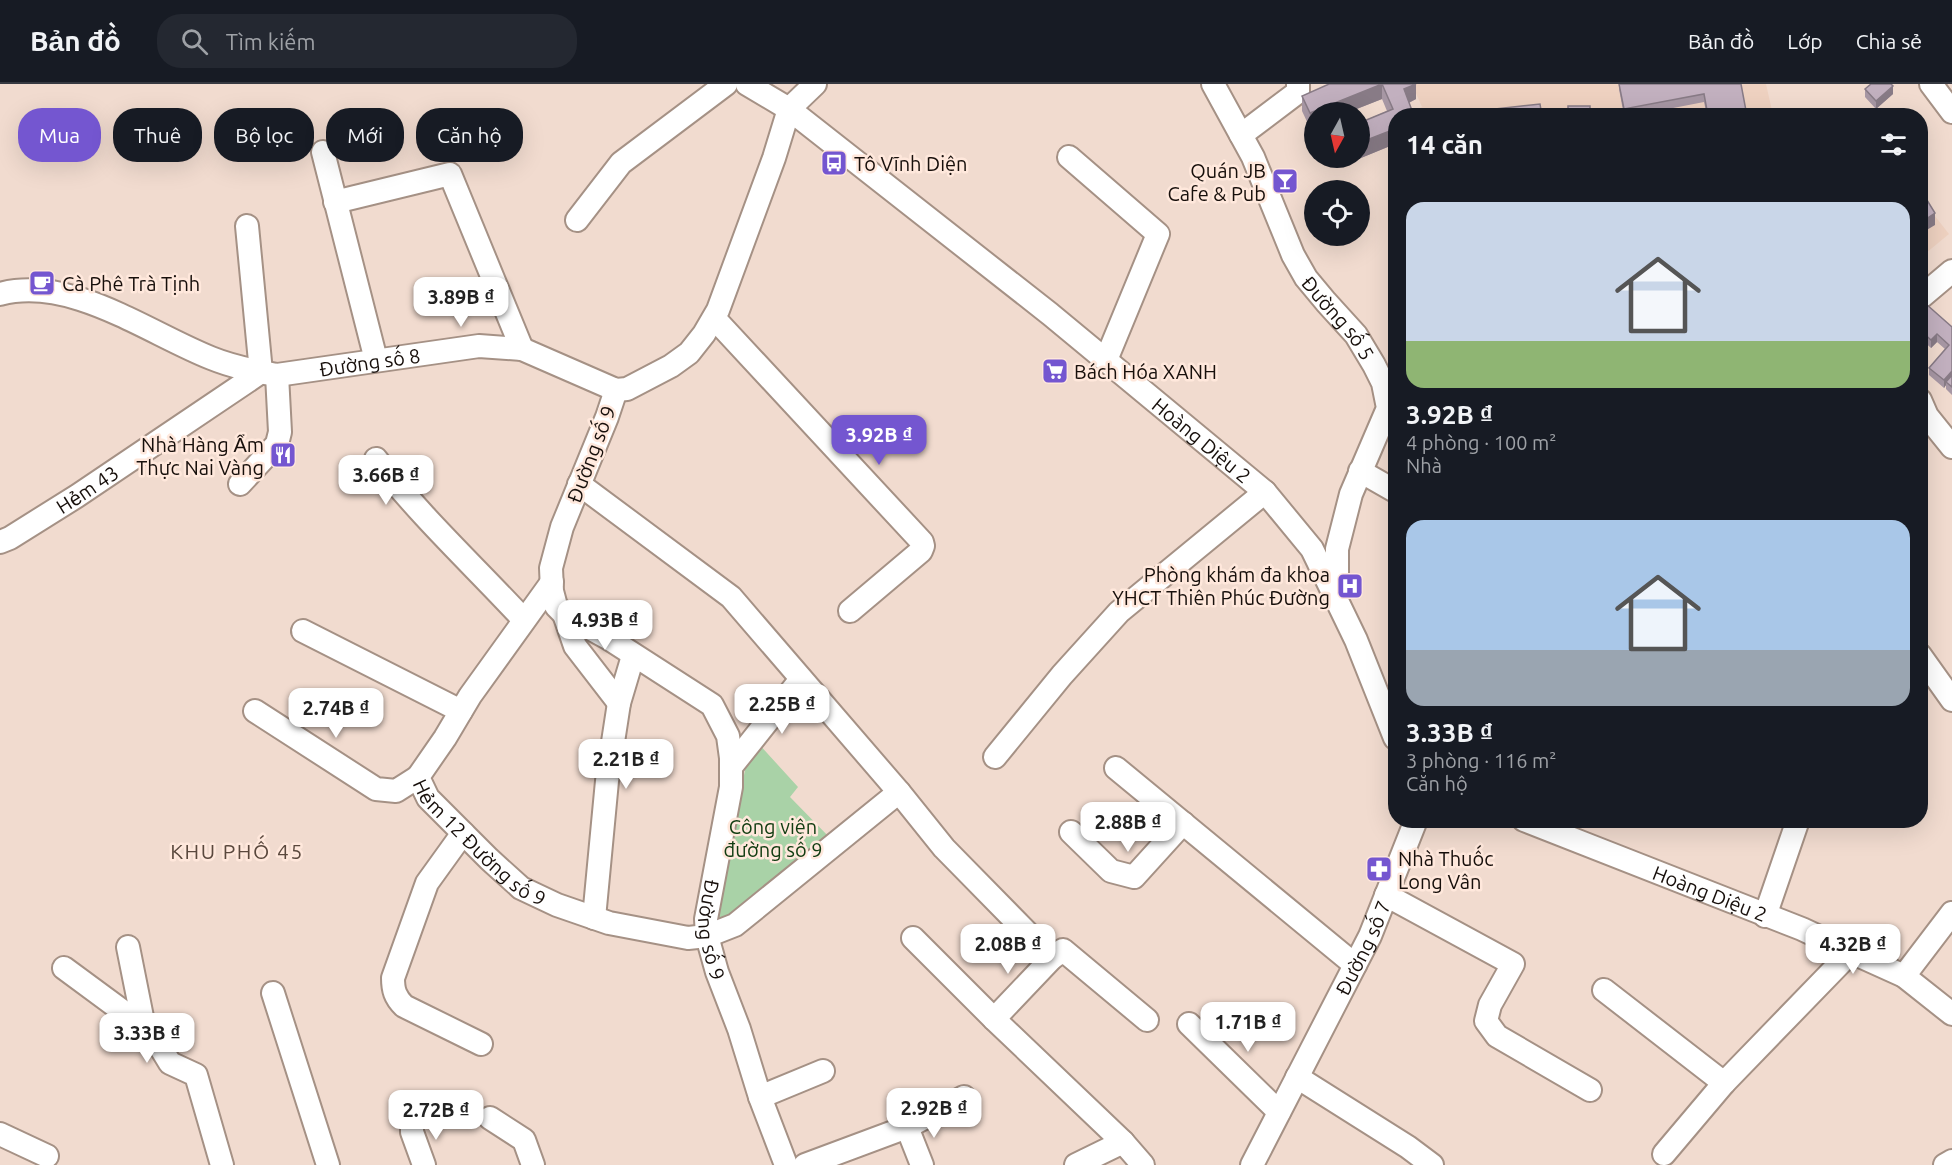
<!DOCTYPE html>
<html lang="vi">
<head>
<meta charset="utf-8">
<style>
	:root { --surface:#171b24; --page:#242831; --text:#f1f3f6; --muted:#9ea1a6; --line:#363941; --accent:#7456d0 }
	body { margin:0; font-family:Ubuntu,sans-serif; background:var(--page); color:var(--text); height:100vh; display:flex; flex-direction:column; font-size:22px; white-space:nowrap }
	* { box-sizing:border-box; margin:0 }
	p { font-size:20px; color:var(--muted) }
	.icon { flex:none; width:33px; height:33px; fill:none; stroke:currentColor; stroke-width:2; stroke-linecap:round; stroke-linejoin:round }
	.map { position:relative; flex:1; overflow:hidden }
	.drawer { position:absolute; left:1388px; top:24px; width:540px; height:720px; display:flex; flex-direction:column; background:var(--surface); border-radius:24px; box-shadow:0 6px 24px #0002 }
	.drawer>* { flex:none }
	.guide { position:absolute; left:18px; top:24px; width:570px; height:54px; display:flex; gap:12px }
	.needle { width:39px; rotate:188deg }
	.buttons { position:absolute; left:1304px; top:18px; display:grid; gap:12px }
	.buttons a { display:grid; place-items:center; width:66px; height:66px; border-radius:50%; background:var(--surface); box-shadow:0 6px 24px #0002; font-size:30px }
	.price { position:absolute; translate:-50% -51px; padding:0 14px; border-radius:12px; background:#fff; color:#222; font-size:20px; line-height:39px; filter:drop-shadow(0 2px 3px #0008) }
	.price::after { content:''; position:absolute; left:50%; top:36px; width:18px; height:14px; margin-left:-9px; background:inherit; clip-path:polygon(0 0,100% 0,50% 100%) }
	.price.on { background:var(--accent); color:#fff }
	ul { padding:0; list-style:none }
	li { display:grid; align-content:center; gap:12px; height:318px; padding:0 18px }
	li span { display:grid; place-items:center; height:186px; border-radius:18px; color:#555 }
	li>.icon { margin-inline-start:auto }
	span .icon { width:108px; height:108px; fill:#fffc; stroke-width:1 }
	li b { font-size:26px }
	h2 { display:flex; justify-content:space-between; align-items:center; height:72px; padding:0 18px; font-size:26px }
	.pill { padding:0 21px; border-radius:24px; background:var(--surface); box-shadow:0 6px 24px #0002; font-size:21px; line-height:54px }
	.pill.on { background:var(--accent); color:#fff }
	header { display:flex; align-items:center; gap:36px; box-sizing:border-box; height:84px; padding:0 30px; background:var(--surface); border-bottom:2px solid var(--line) }
	header strong { font-size:28px }
	nav { display:flex; gap:33px; margin-inline-start:auto; font-size:21px }
	.search { width:420px; height:54px; background:var(--page); display:flex; align-items:center; gap:15px; box-sizing:border-box; padding:0 21px; border-radius:24px; color:var(--muted); font-size:22px }
	.map>svg:first-child { display:block }
	.built { fill:#eed1c0 }
	.green { fill:#a9d2a7 }
	.lines { fill:none; stroke-linecap:round; stroke-linejoin:round }
	.minor-casing { stroke:#a59185; stroke-width:26 }
	.minor { stroke:#fff; stroke-width:22 }
	.wall { fill:#a797a4 }
	.shaded-wall { fill:#887b86 }
	.building { fill:#c2b0bf; stroke:#887b86; stroke-width:1.5 }
	.labels { text-anchor:middle; dominant-baseline:central; stroke-width:5; stroke-linejoin:round; paint-order:stroke }
	.poi-label { font-size:20px; fill:#170f0b; stroke:#ffe8dc; text-anchor:start }
	.street-label { font-size:20px; fill:#170f0b; stroke:#ffe8dc }
	.park-label { font-size:20px; fill:#113c11; stroke:#ffe8dc }
	.neighbourhood-label { font-size:21px; letter-spacing:1.5px; fill:#5a483d; stroke:#ffe8dc }
</style>
</head>
<body>
<header>
<strong>Bản đồ</strong>
<div class="search"><svg class="icon" aria-label="search" viewBox="0 0 24 24"><circle cx="10" cy="10" r="6"/><path d="M15 15l6 6"/></svg>Tìm kiếm</div>
<nav><a>Bản đồ</a><a>Lớp</a><a>Chia sẻ</a></nav>
</header>
<div class="map">
<svg width="1952" height="1081" viewBox="0 0 1952 1081">
	<rect width="100%" height="100%" fill="#f1dbcf"/>
	<path class="built" d="M 1412,0 L 1766,0 L 1773,31 L 1410,32 L 1409,29 L 1422,23 Z
		M 1920,113 L 1949,150 L 1920,174 Z"/>
	<path class="green" d="M 757,658 L 798,703 L 790,713 L 833,757 L 722,837 L 717,830 L 746,681 Z"/>
	<g class="lines">
		<defs>
			<g id="minor">
				<path id="s1" d="M 747,0 L 789,25 L 1050,230 L 1265,408 L 1312,465 L 1356,556 L 1395,654"/>
				<path id="s2" d="M 1213,0 L 1253,73 L 1293,171 L 1306,194 L 1326,218 L 1356,251 L 1374,281 L 1383,299 L 1388,324 L 1351,410 L 1337,465 L 1337,509"/>
				<path d="M 1931,0 L 1952,28"/>
				<path d="M 1241,51 L 1298,8 L 1298,0"/>
				<path d="M 323,68 L 376,276"/>
				<path d="M 1069,73 L 1158,150 L 1106,276"/>
				<path d="M 335,118 L 450,90 L 522,265"/>
				<path d="M 577,136 L 621,79 L 726,0"/>
				<path id="s3" d="M 0,210 C 70,191 148,249 211,274 C 233,283 254,287 277,291 L 479,262 L 522,265 L 616,306 L 627,305 L 671,282 L 689,269 L 704,250 L 718,226 L 774,74 L 789,25 L 815,0"/>
				<path d="M 1920,214 L 1952,187"/>
				<path d="M 714,234 L 922,458 L 923,462 L 921,467 L 850,527"/>
				<path id="s4" d="M 616,306 L 607,333 L 562,443 L 551,484 L 552,507 L 556,522 L 564,530 L 608,554 L 712,621 L 728,652 L 731,674 L 731,703 L 706,835 L 707,852 L 717,888 L 739,945 L 760,1013 L 786,1081"/>
				<path d="M 1920,316 L 1927,332 L 1952,363"/>
				<path d="M 376,375 C 421,433 474,482 524,536"/>
				<path d="M 1360,387 L 1395,407"/>
				<path d="M 240,400 L 277,360 L 280,348 L 277,291"/>
				<path d="M 579,400 L 731,513 L 899,708 L 944,764 L 1052,874"/>
				<path id="s5" d="M 0,458 L 10,454 L 77,412 L 261,288 L 247,142"/>
				<path id="s6" d="M 552,498 L 470,612 L 445,654 L 418,693 L 428,714 L 489,775 L 521,804 L 557,821 L 609,839 L 688,854 L 707,852 L 735,841 L 899,708"/>
				<path d="M 564,530 L 575,562 L 619,619"/>
				<path d="M 303,547 L 461,627"/>
				<path d="M 1920,571 L 1952,616"/>
				<path d="M 255,627 L 376,705 L 396,707 L 418,693"/>
				<path d="M 995,673 L 1062,591 L 1119,528 L 1265,408"/>
				<path d="M 731,683 L 801,595"/>
				<path d="M 1116,684 L 1355,881"/>
				<path id="s7" d="M 1524,736 L 1802,845 L 1851,868 L 1904,892 L 1952,930"/>
				<path d="M 1071,748 L 1111,787 L 1134,793 L 1183,739"/>
				<path d="M 463,749 L 427,799 L 393,894 C 393,906 395,913 404,922 L 481,960"/>
				<path d="M 1386,811 L 1513,880 L 1490,921 L 1486,937 L 1497,952 L 1590,1006"/>
				<path d="M 1765,832 L 1798,736"/>
				<path d="M 594,834 L 607,697 L 619,619 L 633,572"/>
				<path d="M 913,854 L 994,935 L 1123,1058 L 1143,1081"/>
				<path d="M 128,863 L 144,943"/>
				<path d="M 64,884 L 144,943 L 156,956 L 170,979 L 196,991 L 222,1081"/>
				<path d="M 1904,892 L 1952,829"/>
				<path d="M 1604,906 L 1724,999"/>
				<path d="M 273,909 L 328,1081"/>
				<path d="M 994,935 L 1052,874 L 1063,866 L 1147,936"/>
				<path d="M 1189,940 L 1279,1028"/>
				<path d="M 1297,993 L 1408,1063 L 1432,1081"/>
				<path d="M 760,1013 L 823,987"/>
				<path d="M 490,1034 L 524,1056 L 533,1081"/>
				<path d="M 412,1037 L 412,1048 L 424,1081"/>
				<path d="M 907,1043 L 922,1081"/>
				<path d="M 0,1050 L 47,1072"/>
				<path d="M 1664,1070 L 1724,999 L 1851,868"/>
				<path d="M 805,1081 L 907,1043 L 964,1013"/>
				<path d="M 1076,1081 L 1123,1058"/>
				<path id="s8" d="M 1252,1081 L 1370,852 L 1416,736"/>
				<path d="M 1945,1081 L 1952,1077"/>
			</g>
		</defs>
		<use href="#minor" class="minor-casing"/>
		<use href="#minor" class="minor"/>
	</g>
	<path class="wall" d="M 1329,0 L 1416,0 L 1416,15 L 1409,19 L 1414,32 L 1395,32 L 1395,60 L 1356,76 L 1355,74 L 1359,74 L 1359,39 L 1387,27 L 1382,15 L 1349,28 L 1314,28 L 1314,43 L 1310,44 L 1302,27 L 1302,12 Z
		M 1619,0 L 1741,0 L 1747,32 L 1707,32 L 1704,18 L 1632,32 L 1624,32 L 1619,5 Z
		M 1865,5 L 1893,10 L 1876,25 L 1865,13 Z
		M 1920,226 L 1952,243 L 1952,311 L 1946,305 L 1946,301 L 1944,304 L 1929,291 L 1929,284 L 1945,265 L 1937,258 L 1931,264 L 1920,254 Z"/>
	<path class="shaded-wall" d="M 1382,0 L 1382,15 L 1349,28 L 1314,28 L 1314,43 L 1310,44 L 1310,29 Z
		M 1416,0 L 1416,15 L 1404,21 L 1404,5 Z
		M 1893,2 L 1893,10 L 1876,25 L 1876,17 Z
		M 1395,45 L 1395,60 L 1356,76 L 1356,74 L 1359,74 L 1359,59 Z
		M 1935,129 L 1935,141 L 1920,150 L 1920,139 Z
		M 1937,250 L 1937,258 L 1931,264 L 1931,256 Z
		M 1952,287 L 1952,295 L 1946,298 L 1946,301 L 1944,304 L 1944,296 Z"/>
	<path class="building" d="M 1329,0 L 1382,0 L 1310,29 L 1302,12 Z
		M 1382,0 L 1416,0 L 1404,5 L 1414,32 L 1395,32 L 1395,45 L 1359,59 L 1359,39 L 1393,25 Z
		M 1619,0 L 1741,0 L 1747,32 L 1708,32 L 1704,10 L 1624,25 Z
		M 1871,0 L 1891,0 L 1893,2 L 1876,17 L 1865,5 Z
		M 1540,20 L 1542,32 L 1469,32 L 1469,28 Z
		M 1568,22 L 1590,22 L 1590,32 L 1568,32 Z
		M 1922,108 L 1935,129 L 1920,139 L 1920,109 Z
		M 1926,220 L 1952,243 L 1952,287 L 1944,296 L 1929,284 L 1949,261 L 1937,250 L 1931,256 L 1920,246 L 1920,242 L 1924,238 L 1920,235 L 1920,226 Z
		M 1952,291 L 1952,303 L 1946,298 Z"/>
	<defs>
		<symbol id="bus-square" viewBox="-11 -11 22 22"><rect x="-9" y="-9" width="18" height="18" rx="4" fill="#7456d0" stroke="#ffe8dc"/><path d="M-5-6H5V4H4V6H2V4H-2V6H-4V4H-5ZM-3.5-4V0h7V-4ZM-3.5 1.2v1.5H-2V1.2ZM2 1.2v1.5H3.5V1.2Z" fill="#fff"/></symbol>
		<symbol id="bar-square" viewBox="-11 -11 22 22"><rect x="-9" y="-9" width="18" height="18" rx="4" fill="#7456d0" stroke="#ffe8dc"/><path d="M-6-5H6L.8 .8V4.5H3.5V6h-7V4.5H-.8V.8Z" fill="#fff"/></symbol>
		<symbol id="cafe-square" viewBox="-11 -11 22 22"><rect x="-9" y="-9" width="18" height="18" rx="4" fill="#7456d0" stroke="#ffe8dc"/><path d="M-5.5-4.5H6V0H3Q3 3.5 0 3.5H-2.5Q-5.5 3.5-5.5 0ZM3-3.2v2h1.7v-2ZM-6 4.5H4V6H-6Z" fill="#fff"/></symbol>
		<symbol id="supermarket-square" viewBox="-11 -11 22 22"><rect x="-9" y="-9" width="18" height="18" rx="4" fill="#7456d0" stroke="#ffe8dc"/><path d="M-6-5.5h2.5l.6 2H6L4.5 2H-2.5L-4.4-4H-6ZM-1.5 3.2a1.3 1.3 0 1 0 .1 0ZM3 3.2a1.3 1.3 0 1 0 .1 0Z" fill="#fff"/></symbol>
		<symbol id="restaurant-square" viewBox="-11 -11 22 22"><rect x="-9" y="-9" width="18" height="18" rx="4" fill="#7456d0" stroke="#ffe8dc"/><path d="M-5-6h1v4h1v-4h1v4h1v-4h1v5L-1.5 .5V6h-2V.5L-5-1ZM5-6V6H3V1.5H1.5Q1.5-4 5-6Z" fill="#fff"/></symbol>
		<symbol id="hospital-square" viewBox="-11 -11 22 22"><rect x="-9" y="-9" width="18" height="18" rx="4" fill="#7456d0" stroke="#ffe8dc"/><path d="M-5-5h3v3.5h4V-5h3V5h-3V1.5h-4V5h-3Z" fill="#fff"/></symbol>
		<symbol id="pharmacy-square" viewBox="-11 -11 22 22"><rect x="-9" y="-9" width="18" height="18" rx="4" fill="#7456d0" stroke="#ffe8dc"/><path d="M-2-6h4v4h4v4h-4v4h-4v-4h-4v-4h4Z" fill="#fff"/></symbol>
	</defs>
	<g fill-rule="evenodd">
		<use href="#bus-square" x="819" y="64" width="30" height="30"/>
		<use href="#bar-square" x="1270" y="82" width="30" height="30"/>
		<use href="#cafe-square" x="27" y="184" width="30" height="30"/>
		<use href="#supermarket-square" x="1040" y="272" width="30" height="30"/>
		<use href="#restaurant-square" x="268" y="356" width="30" height="30"/>
		<use href="#hospital-square" x="1335" y="487" width="30" height="30"/>
		<use href="#pharmacy-square" x="1364" y="770" width="30" height="30"/>
	</g>
	<g class="labels">
		<g class="poi-label">
			<text x="854" y="79">Tô Vĩnh Diện</text>
			<text x="1266" y="86" text-anchor="end">Quán JB<tspan x="1266" dy="23">Cafe &amp; Pub</tspan></text>
			<text x="62" y="199">Cà Phê Trà Tịnh</text>
			<text x="1074" y="287">Bách Hóa XANH</text>
			<text x="264" y="360" text-anchor="end">Nhà Hàng Ẩm<tspan x="264" dy="23">Thực Nai Vàng</tspan></text>
			<text x="1330" y="490" text-anchor="end">Phòng khám đa khoa<tspan x="1330" dy="23">YHCT Thiên Phúc Đường</tspan></text>
			<text x="1398" y="774">Nhà Thuốc<tspan x="1398" dy="23">Long Vân</tspan></text>
		</g>
		<g class="street-label">
			<text stroke="none"><textPath href="#s2" startOffset="267">Đường số 5</textPath></text>
			<text stroke="none"><textPath href="#s3" startOffset="387">Đường số 8</textPath></text>
			<text stroke="none"><textPath href="#s1" startOffset="578">Hoàng Diệu 2</textPath></text>
			<text transform="translate(591 370) rotate(-69)">Đường số 9</text>
			<text stroke="none"><textPath href="#s5" startOffset="102">Hẻm 43</textPath></text>
			<text stroke="none"><textPath href="#s6" startOffset="328">Hẻm 12 Đường số 9</textPath></text>
			<text stroke="none"><textPath href="#s7" startOffset="200">Hoàng Diệu 2</textPath></text>
			<text stroke="none"><textPath href="#s4" startOffset="645">Đường số 9</textPath></text>
			<text stroke="none"><textPath href="#s8" startOffset="244">Đường số 7</textPath></text>
		</g>
		<g class="park-label">
			<text x="773" y="742">Công viên<tspan x="773" dy="23">đường số 9</tspan></text>
		</g>
		<g class="neighbourhood-label">
			<text x="237" y="767">KHU PHỐ 45</text>
		</g>
	</g>
</svg>
<div class="buttons">
<a><svg class="needle" viewBox="-14 -14 28 28"><path d="M0-13l5 13h-10z" fill="#e53935"/><path d="M0 13l5-13h-10z" fill="#9ea1a6"/></svg></a>
<a><svg class="icon" aria-label="locate" viewBox="0 0 24 24"><circle cx="12" cy="12" r="6"/><path d="M12 2v4M12 18v4M2 12h4M18 12h4"/></svg></a>
</div>
<b class="price" style="left:461px;top:244px">3.89B ₫</b>
<b class="price on" style="left:879px;top:382px">3.92B ₫</b>
<b class="price" style="left:386px;top:422px">3.66B ₫</b>
<b class="price" style="left:605px;top:567px">4.93B ₫</b>
<b class="price" style="left:782px;top:651px">2.25B ₫</b>
<b class="price" style="left:336px;top:655px">2.74B ₫</b>
<b class="price" style="left:626px;top:706px">2.21B ₫</b>
<b class="price" style="left:1128px;top:769px">2.88B ₫</b>
<b class="price" style="left:1008px;top:891px">2.08B ₫</b>
<b class="price" style="left:1853px;top:891px">4.32B ₫</b>
<b class="price" style="left:1248px;top:969px">1.71B ₫</b>
<b class="price" style="left:147px;top:980px">3.33B ₫</b>
<b class="price" style="left:934px;top:1055px">2.92B ₫</b>
<b class="price" style="left:436px;top:1057px">2.72B ₫</b>
<div class="guide">
<a class="pill on">Mua</a>
<a class="pill">Thuê</a>
<a class="pill">Bộ lọc</a>
<a class="pill">Mới</a>
<a class="pill">Căn hộ</a>
</div>
<section class="drawer">
<h2>14 căn<svg class="icon" aria-label="filters" viewBox="0 0 24 24"><path d="M4 7h16M4 17h16"/><circle cx="9" cy="7" r="2"/><circle cx="15" cy="17" r="2"/></svg></h2>
<ul>
<li><span style="background:linear-gradient(#c9d6e8 75%,#8fb573 0)"><svg class="icon" aria-label="home" viewBox="0 0 24 24"><path d="M3 11l9-7 9 7M6 9v11h12V9"/></svg></span><div><b>3.92B ₫</b><p>4 phòng · 100 m²</p><p>Nhà</p></div></li>
<li><span style="background:linear-gradient(#a9c7e8 70%,#9aa5b1 0)"><svg class="icon" aria-label="home" viewBox="0 0 24 24"><path d="M3 11l9-7 9 7M6 9v11h12V9"/></svg></span><div><b>3.33B ₫</b><p>3 phòng · 116 m²</p><p>Căn hộ</p></div></li>
</ul>
</section>
</div>
</body>
</html>
